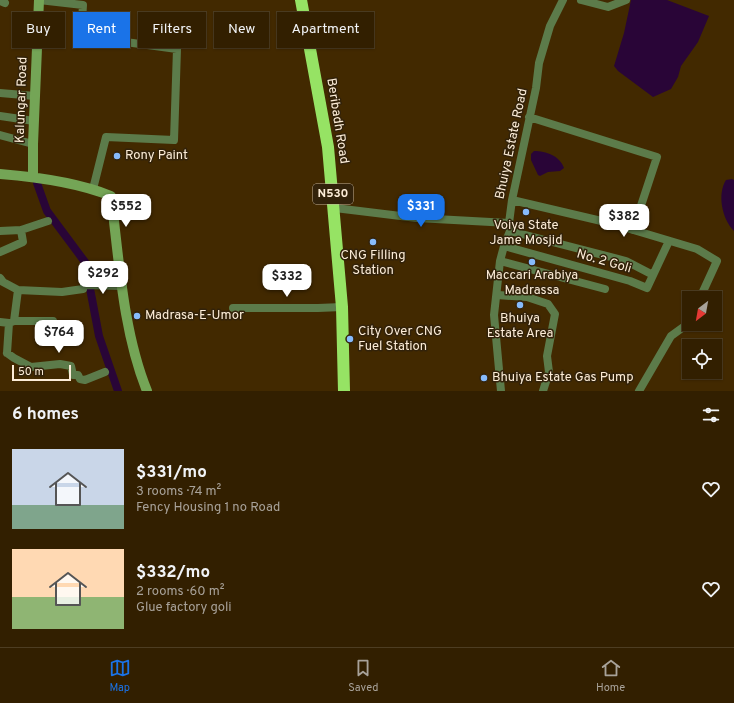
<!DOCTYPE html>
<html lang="en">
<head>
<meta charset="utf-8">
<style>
	:root { --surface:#321f00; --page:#3a270a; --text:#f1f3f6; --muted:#a8a299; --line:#4d3d22; --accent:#1a73e8 }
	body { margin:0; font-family:Overpass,sans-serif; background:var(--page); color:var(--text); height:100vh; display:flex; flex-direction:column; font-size:15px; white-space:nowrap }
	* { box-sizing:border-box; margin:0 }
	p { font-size:13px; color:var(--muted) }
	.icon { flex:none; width:22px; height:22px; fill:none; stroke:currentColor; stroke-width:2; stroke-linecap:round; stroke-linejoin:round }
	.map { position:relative; height:391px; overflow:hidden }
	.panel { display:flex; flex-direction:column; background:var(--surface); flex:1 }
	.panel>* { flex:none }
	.hud { position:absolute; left:12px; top:12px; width:400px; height:36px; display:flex; gap:8px }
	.needle { width:26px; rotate:211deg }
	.controls { position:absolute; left:682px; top:291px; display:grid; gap:8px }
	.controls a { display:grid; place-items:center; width:40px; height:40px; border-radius:0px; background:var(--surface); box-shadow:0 1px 3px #0004,0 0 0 1px var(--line); font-size:20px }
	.scale { position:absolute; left:12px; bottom:10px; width:59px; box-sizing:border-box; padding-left:4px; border:2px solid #fdedd8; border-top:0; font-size:11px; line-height:14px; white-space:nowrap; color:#fdedd8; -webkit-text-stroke:3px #32220a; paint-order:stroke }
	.price { position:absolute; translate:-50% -34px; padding:0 9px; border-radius:8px; background:#fff; color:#222; font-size:13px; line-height:26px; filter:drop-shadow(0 1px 2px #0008) }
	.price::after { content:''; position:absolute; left:50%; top:24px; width:12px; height:9px; margin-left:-6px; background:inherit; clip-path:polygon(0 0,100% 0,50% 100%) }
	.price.current { background:var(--accent); color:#fff }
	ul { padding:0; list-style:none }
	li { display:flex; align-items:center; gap:12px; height:100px; padding:0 12px }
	li span { display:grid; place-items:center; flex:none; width:112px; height:80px; border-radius:0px; color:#555 }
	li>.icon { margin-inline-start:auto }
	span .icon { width:48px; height:48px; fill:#fffc; stroke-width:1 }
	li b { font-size:17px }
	h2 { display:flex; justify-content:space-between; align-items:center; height:48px; padding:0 12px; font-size:17px }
	.chip { padding:0 14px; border-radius:0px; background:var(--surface); box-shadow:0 1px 3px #0004,0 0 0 1px var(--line); font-size:14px; line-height:36px }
	.chip.current { background:var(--accent); color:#fff }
	.menu { display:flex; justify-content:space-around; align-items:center; height:56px; border-top:1px solid var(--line); background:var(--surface); font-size:11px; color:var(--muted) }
	.menu a { display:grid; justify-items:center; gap:2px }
	.menu .current { color:var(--accent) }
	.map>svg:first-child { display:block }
	.water { fill:#290537 }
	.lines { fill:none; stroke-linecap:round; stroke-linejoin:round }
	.canal { stroke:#290537; stroke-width:8 }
	.street { stroke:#5c7b4a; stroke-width:8 }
	.secondary { stroke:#74a556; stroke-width:10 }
	.highway { stroke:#96e364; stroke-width:12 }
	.poi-dot { fill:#87bbfb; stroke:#32220a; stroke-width:1.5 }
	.labels { text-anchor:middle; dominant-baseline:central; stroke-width:3; stroke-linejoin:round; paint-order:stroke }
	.shield { fill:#32220a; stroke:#c0b09a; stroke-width:1 }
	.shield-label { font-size:12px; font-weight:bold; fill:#fdedd8 }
	.street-label { font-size:13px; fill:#fdedd8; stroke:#32220a }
	.poi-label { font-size:13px; fill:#fdedd8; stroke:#32220a; text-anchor:start }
</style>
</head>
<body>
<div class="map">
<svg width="734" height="391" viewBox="0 0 734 391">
	<rect width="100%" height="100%" fill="#422900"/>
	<path class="water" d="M 631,0 L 667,0 L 709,16 L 698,42 L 681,66 L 678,77 L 671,89 L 653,97 L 618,71 L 614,66 L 624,33 Z
		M 534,151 C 546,151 560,156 564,168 L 560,171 L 548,172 L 540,176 L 538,175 L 531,160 L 531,154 Z
		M 732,179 L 734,180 L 734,231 C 722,219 717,194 726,180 Z"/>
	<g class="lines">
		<path class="canal" d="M 37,183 L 47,211 L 85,262 L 99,336 L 118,391"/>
		<path class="street" d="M 39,0 L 83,5 L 81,36 L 177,49 L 174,140 L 106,137 L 93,189
			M 581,0 L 608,7 L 626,0
			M 0,1 L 5,3
			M 0,93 L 35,96
			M 0,116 L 34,121
			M 529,117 L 657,157 L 633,230
			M 0,135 L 33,144
			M 512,200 L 610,223 L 697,249 L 717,261 L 700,298
			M 335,208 L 417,218 L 509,223
			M 21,230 L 48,221
			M 0,231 L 21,230 L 23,242 L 0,252
			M 510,231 L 626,261 L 653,275
			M 504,246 L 630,281 L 647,288 L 669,241
			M 500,261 L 605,289
			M 0,278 L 3,282 L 18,290 L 14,321 L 9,323 L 7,353
			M 84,285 L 123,286
			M 18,290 L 62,292 L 83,289
			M 497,295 L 527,297 L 548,304 L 555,314 L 547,356 L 549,372 L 543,391
			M 233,308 L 318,308 L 342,307
			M 14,321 L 53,321
			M 0,322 L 9,323
			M 7,353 L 14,358 L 31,367 L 60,364 L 71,366 L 73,375 L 78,375 L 80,379 L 85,380 L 105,372
			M 501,391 L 494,315 L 500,261 L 504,246 L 510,231 L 509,223 L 512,200 L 536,88 L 539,63 L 550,26 L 563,0
			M 639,391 L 671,336 L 689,323"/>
		<path class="secondary" d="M 0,174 C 37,177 77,182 111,196 C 119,259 123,332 147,391
			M 33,177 L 33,144 L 39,0"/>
		<path class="highway" d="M 301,0 L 328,147 L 342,307 L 344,391"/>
	</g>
	<g class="poi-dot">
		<circle cx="117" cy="156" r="4"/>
		<circle cx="526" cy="212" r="4"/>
		<circle cx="373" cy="242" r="4"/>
		<circle cx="532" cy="262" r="4"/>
		<circle cx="520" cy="305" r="4"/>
		<circle cx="137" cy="316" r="4"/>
		<circle cx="350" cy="339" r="4"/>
		<circle cx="484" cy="378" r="4"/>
	</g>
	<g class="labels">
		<rect class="shield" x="313" y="184" width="40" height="20" rx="3"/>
		<g class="shield-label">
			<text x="333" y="194">N530</text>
		</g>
		<g class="street-label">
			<text transform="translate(22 100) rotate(-88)">Kalungar Road</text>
			<text transform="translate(337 121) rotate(81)">Beribadh Road</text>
			<text transform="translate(512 144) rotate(-78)">Bhuiya Estate Road</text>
			<text transform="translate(604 262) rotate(16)">No. 2 Goli</text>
		</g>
		<g class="poi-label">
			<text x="125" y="156">Rony Paint</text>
			<text x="526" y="226" text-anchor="middle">Voiya State<tspan x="526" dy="15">Jame Mosjid</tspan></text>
			<text x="373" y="256" text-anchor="middle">CNG Filling<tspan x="373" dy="15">Station</tspan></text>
			<text x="532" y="276" text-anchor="middle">Maccari Arabiya<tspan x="532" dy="15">Madrassa</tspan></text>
			<text x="145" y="316">Madrasa-E-Umor</text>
			<text x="520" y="319" text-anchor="middle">Bhuiya<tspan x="520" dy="15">Estate Area</tspan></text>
			<text x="358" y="332">City Over CNG<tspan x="358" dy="15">Fuel Station</tspan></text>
			<text x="492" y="378">Bhuiya Estate Gas Pump</text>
		</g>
	</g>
</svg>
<div class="controls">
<a><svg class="needle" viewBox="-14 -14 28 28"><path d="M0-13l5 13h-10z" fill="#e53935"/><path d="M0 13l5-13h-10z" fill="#a8a299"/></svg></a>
<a><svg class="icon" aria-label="locate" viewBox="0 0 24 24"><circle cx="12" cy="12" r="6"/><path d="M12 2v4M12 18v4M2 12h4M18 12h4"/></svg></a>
</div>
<div class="scale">50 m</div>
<b class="price" style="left:126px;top:228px">$552</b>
<b class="price current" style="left:421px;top:228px">$331</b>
<b class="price" style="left:624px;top:238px">$382</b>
<b class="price" style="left:103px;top:295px">$292</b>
<b class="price" style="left:287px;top:298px">$332</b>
<b class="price" style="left:59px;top:354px">$764</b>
<div class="hud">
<a class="chip">Buy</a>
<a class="chip current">Rent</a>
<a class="chip">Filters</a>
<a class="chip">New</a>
<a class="chip">Apartment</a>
</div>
</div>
<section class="panel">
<h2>6 homes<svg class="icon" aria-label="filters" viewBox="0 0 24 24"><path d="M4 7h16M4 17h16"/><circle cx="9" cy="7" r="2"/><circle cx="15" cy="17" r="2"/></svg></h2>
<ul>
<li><span style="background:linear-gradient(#c9d6e8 70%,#7fa58c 0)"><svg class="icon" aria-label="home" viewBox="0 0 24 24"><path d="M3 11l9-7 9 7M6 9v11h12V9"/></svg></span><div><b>$331/mo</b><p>3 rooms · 74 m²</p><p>Fency Housing 1 no Road</p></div><svg class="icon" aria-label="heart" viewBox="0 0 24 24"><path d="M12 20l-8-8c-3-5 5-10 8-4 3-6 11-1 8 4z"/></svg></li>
<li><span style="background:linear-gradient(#ffd9b3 60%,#8fb573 0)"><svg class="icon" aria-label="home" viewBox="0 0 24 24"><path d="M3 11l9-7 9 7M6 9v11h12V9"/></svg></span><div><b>$332/mo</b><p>2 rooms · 60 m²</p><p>Glue factory goli</p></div><svg class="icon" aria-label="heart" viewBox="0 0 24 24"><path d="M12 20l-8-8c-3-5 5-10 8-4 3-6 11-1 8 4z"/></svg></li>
</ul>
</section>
<nav class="menu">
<a class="current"><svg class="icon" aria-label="map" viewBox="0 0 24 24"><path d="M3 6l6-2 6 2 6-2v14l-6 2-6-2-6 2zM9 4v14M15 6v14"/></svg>Map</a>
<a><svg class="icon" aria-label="saved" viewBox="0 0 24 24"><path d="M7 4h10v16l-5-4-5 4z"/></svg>Saved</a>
<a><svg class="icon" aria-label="home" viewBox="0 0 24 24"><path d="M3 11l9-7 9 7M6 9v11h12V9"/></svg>Home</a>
</nav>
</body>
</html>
